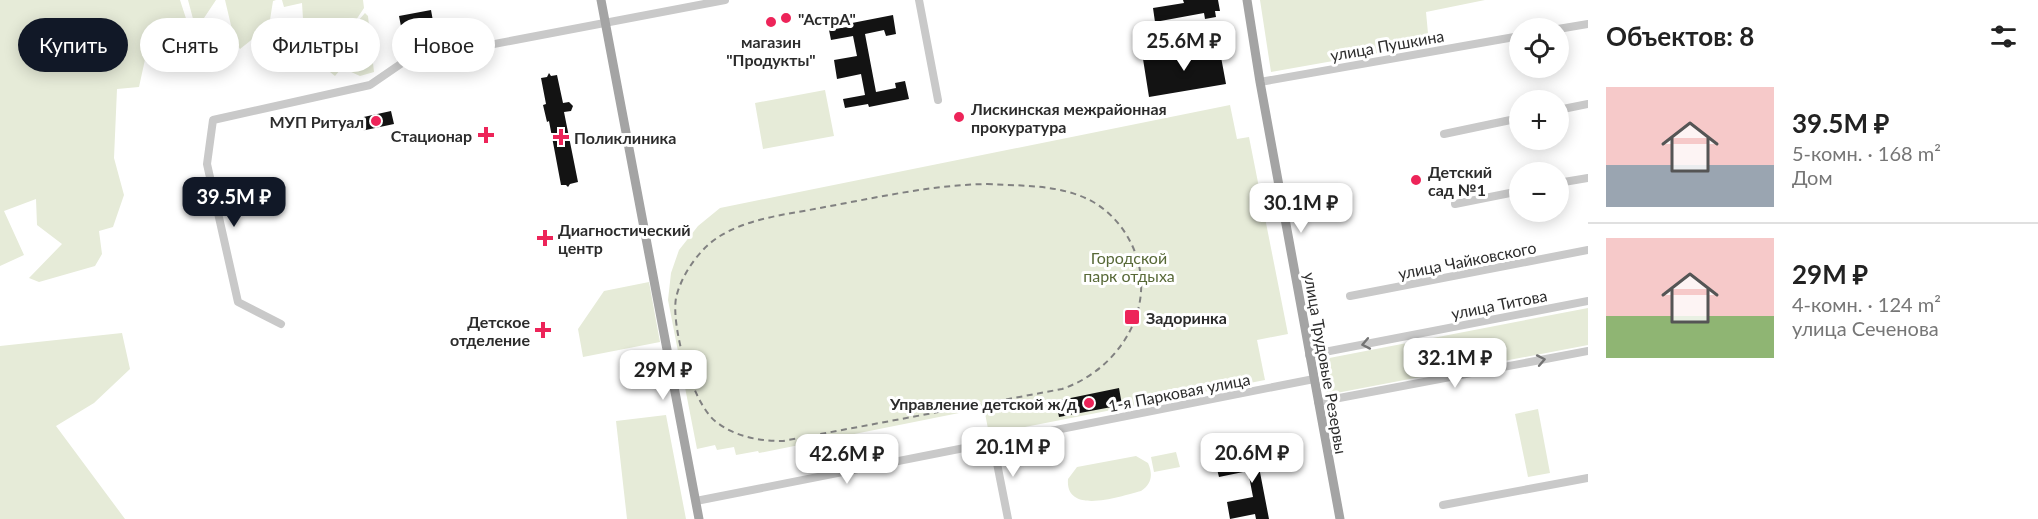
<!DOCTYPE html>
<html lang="ru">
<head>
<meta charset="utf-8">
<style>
	:root { --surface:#fff; --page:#f6f6f6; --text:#222; --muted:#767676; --line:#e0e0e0; --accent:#111827 }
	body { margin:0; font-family:Lato,sans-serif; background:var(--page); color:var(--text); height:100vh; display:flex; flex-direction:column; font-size:22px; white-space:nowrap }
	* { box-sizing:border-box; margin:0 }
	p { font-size:20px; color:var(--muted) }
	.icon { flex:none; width:33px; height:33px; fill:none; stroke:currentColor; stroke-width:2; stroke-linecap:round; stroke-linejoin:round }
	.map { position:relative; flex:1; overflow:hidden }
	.drawer { display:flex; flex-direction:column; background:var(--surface); width:450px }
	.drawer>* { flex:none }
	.banner { position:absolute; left:18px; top:18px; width:570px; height:54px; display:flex; gap:12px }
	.buttons { position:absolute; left:1509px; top:18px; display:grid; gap:12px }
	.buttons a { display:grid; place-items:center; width:60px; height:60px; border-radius:50%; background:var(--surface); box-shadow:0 3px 15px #0003; font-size:30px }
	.price { position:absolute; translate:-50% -51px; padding:0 14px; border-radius:12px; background:#fff; color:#222; font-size:20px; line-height:39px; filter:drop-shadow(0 2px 3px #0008) }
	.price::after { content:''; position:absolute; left:50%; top:36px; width:18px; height:14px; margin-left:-9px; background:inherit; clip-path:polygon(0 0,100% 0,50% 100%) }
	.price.selected { background:var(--accent); color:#fff }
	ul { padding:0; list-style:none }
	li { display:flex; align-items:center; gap:18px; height:150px; padding:0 18px }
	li+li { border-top:2px solid var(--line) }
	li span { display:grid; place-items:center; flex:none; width:168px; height:120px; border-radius:0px; color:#555 }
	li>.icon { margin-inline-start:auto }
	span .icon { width:72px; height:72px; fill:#fffc; stroke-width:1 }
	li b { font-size:26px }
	h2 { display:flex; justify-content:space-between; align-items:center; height:72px; padding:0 18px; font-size:26px }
	.chip { padding:0 21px; border-radius:27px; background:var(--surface); box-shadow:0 3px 15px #0003; font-size:21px; line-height:54px }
	.chip.selected { background:var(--accent); color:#fff }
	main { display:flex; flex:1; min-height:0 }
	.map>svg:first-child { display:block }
	.green { fill:#e6ebd8 }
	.building { fill:#131313 }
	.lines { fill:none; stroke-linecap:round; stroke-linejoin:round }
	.minor { stroke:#c9c9c9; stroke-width:8 }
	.major { stroke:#a4a4a4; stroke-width:9 }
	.rail { stroke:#818181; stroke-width:2; stroke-dasharray:6 4.5; stroke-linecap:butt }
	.oneway { stroke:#737373 }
	.poi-dot { fill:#ed2459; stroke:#fff; stroke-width:2 }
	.labels { text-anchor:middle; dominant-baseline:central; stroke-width:6; stroke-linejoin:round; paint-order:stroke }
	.poi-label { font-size:16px; font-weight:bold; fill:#2c2c2c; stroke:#fff; text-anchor:start }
	.street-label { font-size:16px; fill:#2c2c2c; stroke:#fff }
	.park-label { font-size:16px; fill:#586938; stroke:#fff }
</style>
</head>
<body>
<main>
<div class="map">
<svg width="1588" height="519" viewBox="0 0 1588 519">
	<rect width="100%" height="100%" fill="#fff"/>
	<path class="green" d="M 0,0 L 180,0 L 193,40 L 151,32 L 139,87 L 117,89 L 114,158 L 124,195 L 113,227 L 99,231 L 102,254 L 95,266 L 39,282 L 29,278 L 62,244 L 37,225 L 36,199 L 4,211 L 24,255 L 0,266 Z
		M 188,0 L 216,0 L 196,30 Z
		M 225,0 L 276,0 L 273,1 L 269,26 L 240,49 L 235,42 Z
		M 282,0 L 363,0 L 364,8 L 356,20 L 358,21 L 365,13 L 368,16 L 371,46 L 366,51 L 346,45 L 346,49 L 360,64 L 373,63 L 374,72 L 360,76 L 338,66 L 340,70 L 335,76 L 330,72 L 329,68 L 273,63 L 271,48 L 266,50 L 275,25 L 294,29 L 303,19 L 302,3 L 284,7 Z
		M 1260,0 L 1485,0 L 1426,12 L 1429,44 L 1271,72 Z
		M 825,90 L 834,136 L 763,149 L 755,103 Z
		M 1230,105 L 1237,139 L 1249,137 L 1288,334 L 1257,340 L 1265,380 L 989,434 L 984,408 L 759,453 L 758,451 L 736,455 L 734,447 L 717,450 L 715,445 L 697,449 L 668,300 L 671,273 L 679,250 L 698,226 L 720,208 Z
		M 649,282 L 660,342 L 583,357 L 578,329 L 604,291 Z
		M 1588,308 L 1588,345 L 1326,395 L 1319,360 Z
		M 122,333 L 130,369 L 94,403 L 56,426 L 125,519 L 0,519 L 0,346 Z
		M 1538,409 L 1550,473 L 1528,477 L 1515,414 Z
		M 666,415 L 686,519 L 627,519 L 616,421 Z
		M 1176,452 L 1180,467 L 1154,472 L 1151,457 Z
		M 1136,456 L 1148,463 C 1153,474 1152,484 1141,491 C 1121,496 1065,516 1068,479 L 1077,467 Z"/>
	<path class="building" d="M 1183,0 L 1218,0 L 1220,11 L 1215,11 L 1216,17 L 1205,19 L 1204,13 L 1155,22 L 1153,8 L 1184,3 Z
		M 431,10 L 433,21 L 414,25 L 417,45 L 405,47 L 399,16 Z
		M 893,15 L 896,34 L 886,36 L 884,30 L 865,34 L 876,92 L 896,88 L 895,83 L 905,81 L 909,99 L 869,107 L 868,104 L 845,108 L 843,99 L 865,95 L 861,74 L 837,79 L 834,60 L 857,56 L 853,36 L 831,40 L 829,30 L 853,26 L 852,23 Z
		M 1219,46 L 1226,84 L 1149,97 L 1143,59 Z
		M 549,73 L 551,76 L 557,75 L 563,103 L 569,102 L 573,106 L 571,111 L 564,112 L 578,182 L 570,184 L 568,187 L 566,185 L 561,185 L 549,121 L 547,122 L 543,105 L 546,104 L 541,78 L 547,77 Z
		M 391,111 L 394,124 L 361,131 L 359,118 Z
		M 1119,388 L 1122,405 L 1059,417 L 1056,401 Z
		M 1291,451 L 1293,460 L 1259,467 L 1269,519 L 1256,519 L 1255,514 L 1230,519 L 1227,502 L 1253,497 L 1248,471 L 1219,477 L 1216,465 Z"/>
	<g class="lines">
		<path class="minor" d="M 919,0 L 938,100
			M 1558,29 L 1588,24
			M 1260,82 L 1520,36
			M 1558,110 L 1588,104
			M 1444,134 L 1520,118
			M 1558,183 L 1588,178
			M 1455,204 L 1520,191
			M 1350,296 L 1588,250
			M 281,324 L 238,302 L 207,164 L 213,120 L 370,85 L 405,61 L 725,0
			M 1309,355 L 1588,301
			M 1318,402 L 1588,351
			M 993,443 L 1008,519
			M 696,501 L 1314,379
			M 1443,505 L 1588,478"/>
		<path class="major" d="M 601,0 L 699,519
			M 1247,0 L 1260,82 L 1340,519"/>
		<path class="rail" d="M 987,184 C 1022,186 1063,184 1095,203 C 1111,213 1123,227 1131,243 C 1161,303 1121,369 1062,389 L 783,441 C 759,441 735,437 715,421 C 692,402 671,327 676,298 C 681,275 700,248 720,236 C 751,217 791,214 825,207 C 879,197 932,185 987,184 Z"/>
	</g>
	<defs><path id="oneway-chevron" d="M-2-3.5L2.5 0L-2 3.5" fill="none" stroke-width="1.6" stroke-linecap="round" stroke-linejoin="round" transform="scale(1.5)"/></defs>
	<g class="oneway">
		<use href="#oneway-chevron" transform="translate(1366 344) rotate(169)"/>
		<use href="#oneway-chevron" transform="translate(1541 360) rotate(-11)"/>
	</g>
	<g class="poi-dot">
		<circle cx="786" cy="18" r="6"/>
		<circle cx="771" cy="22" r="6"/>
		<circle cx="959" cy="117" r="6"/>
		<circle cx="376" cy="121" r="6"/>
		<path d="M483 126h6v6h6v6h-6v6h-6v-6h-6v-6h6z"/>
		<path d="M558 128h6v6h6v6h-6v6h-6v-6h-6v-6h6z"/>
		<circle cx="1416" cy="180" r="6"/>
		<path d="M542 229h6v6h6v6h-6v6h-6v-6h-6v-6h6z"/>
		<rect x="1124" y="309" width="16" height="16" rx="3"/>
		<path d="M540 321h6v6h6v6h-6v6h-6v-6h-6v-6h6z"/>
		<circle cx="1089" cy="403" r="6"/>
	</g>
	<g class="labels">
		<g class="poi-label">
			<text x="798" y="18">"АстрА"</text>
			<text x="771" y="41" text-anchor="middle">магазин<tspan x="771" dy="18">"Продукты"</tspan></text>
			<text x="971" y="108">Лискинская межрайонная<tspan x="971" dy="18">прокуратура</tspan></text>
			<text x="364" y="121" text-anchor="end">МУП Ритуал</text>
			<text x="472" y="135" text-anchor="end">Стационар</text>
			<text x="574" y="137">Поликлиника</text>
			<text x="1428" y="171">Детский<tspan x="1428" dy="18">сад №1</tspan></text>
			<text x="558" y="229">Диагностический<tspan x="558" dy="18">центр</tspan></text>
			<text x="1146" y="317">Задоринка</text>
			<text x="530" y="321" text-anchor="end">Детское<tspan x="530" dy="18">отделение</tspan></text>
			<text x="1077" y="403" text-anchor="end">Управление детской ж/д</text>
		</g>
		<g class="street-label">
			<text transform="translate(1387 45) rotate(-10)">улица Пушкина</text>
			<text transform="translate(1467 260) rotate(-11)">улица Чайковского</text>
			<text transform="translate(1499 304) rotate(-11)">улица Титова</text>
			<text transform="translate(1326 363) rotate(80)">улица Трудовые Резервы</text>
			<text transform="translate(1179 392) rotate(-11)">1-я Парковая улица</text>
		</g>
		<g class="park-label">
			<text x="1129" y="257">Городской<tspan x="1129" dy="18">парк отдыха</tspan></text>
		</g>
	</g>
</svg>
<div class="buttons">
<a><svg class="icon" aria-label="locate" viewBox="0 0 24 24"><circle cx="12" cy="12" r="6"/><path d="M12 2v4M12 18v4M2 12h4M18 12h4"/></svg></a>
<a>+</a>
<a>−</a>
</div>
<b class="price" style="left:1184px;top:72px">25.6M ₽</b>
<b class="price selected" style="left:234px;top:228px">39.5M ₽</b>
<b class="price" style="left:1301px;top:234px">30.1M ₽</b>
<b class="price" style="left:1455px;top:389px">32.1M ₽</b>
<b class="price" style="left:663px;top:401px">29M ₽</b>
<b class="price" style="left:1013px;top:478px">20.1M ₽</b>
<b class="price" style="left:1252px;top:484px">20.6M ₽</b>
<b class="price" style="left:847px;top:485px">42.6M ₽</b>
<div class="banner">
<a class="chip selected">Купить</a>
<a class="chip">Снять</a>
<a class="chip">Фильтры</a>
<a class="chip">Новое</a>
</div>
</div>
<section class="drawer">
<h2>Объектов: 8<svg class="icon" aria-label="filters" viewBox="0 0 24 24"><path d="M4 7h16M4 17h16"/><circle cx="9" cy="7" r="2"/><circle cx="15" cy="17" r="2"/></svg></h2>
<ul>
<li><span style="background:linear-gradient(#f6c9c9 65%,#9aa5b1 0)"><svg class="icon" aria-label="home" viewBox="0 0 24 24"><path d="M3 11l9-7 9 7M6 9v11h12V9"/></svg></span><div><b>39.5M ₽</b><p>5-комн. · 168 m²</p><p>Дом</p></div></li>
<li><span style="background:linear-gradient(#f6c9c9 65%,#8fb573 0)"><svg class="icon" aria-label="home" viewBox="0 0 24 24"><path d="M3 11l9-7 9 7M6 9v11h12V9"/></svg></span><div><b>29M ₽</b><p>4-комн. · 124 m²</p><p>улица Сеченова</p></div></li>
</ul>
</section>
</main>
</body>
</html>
